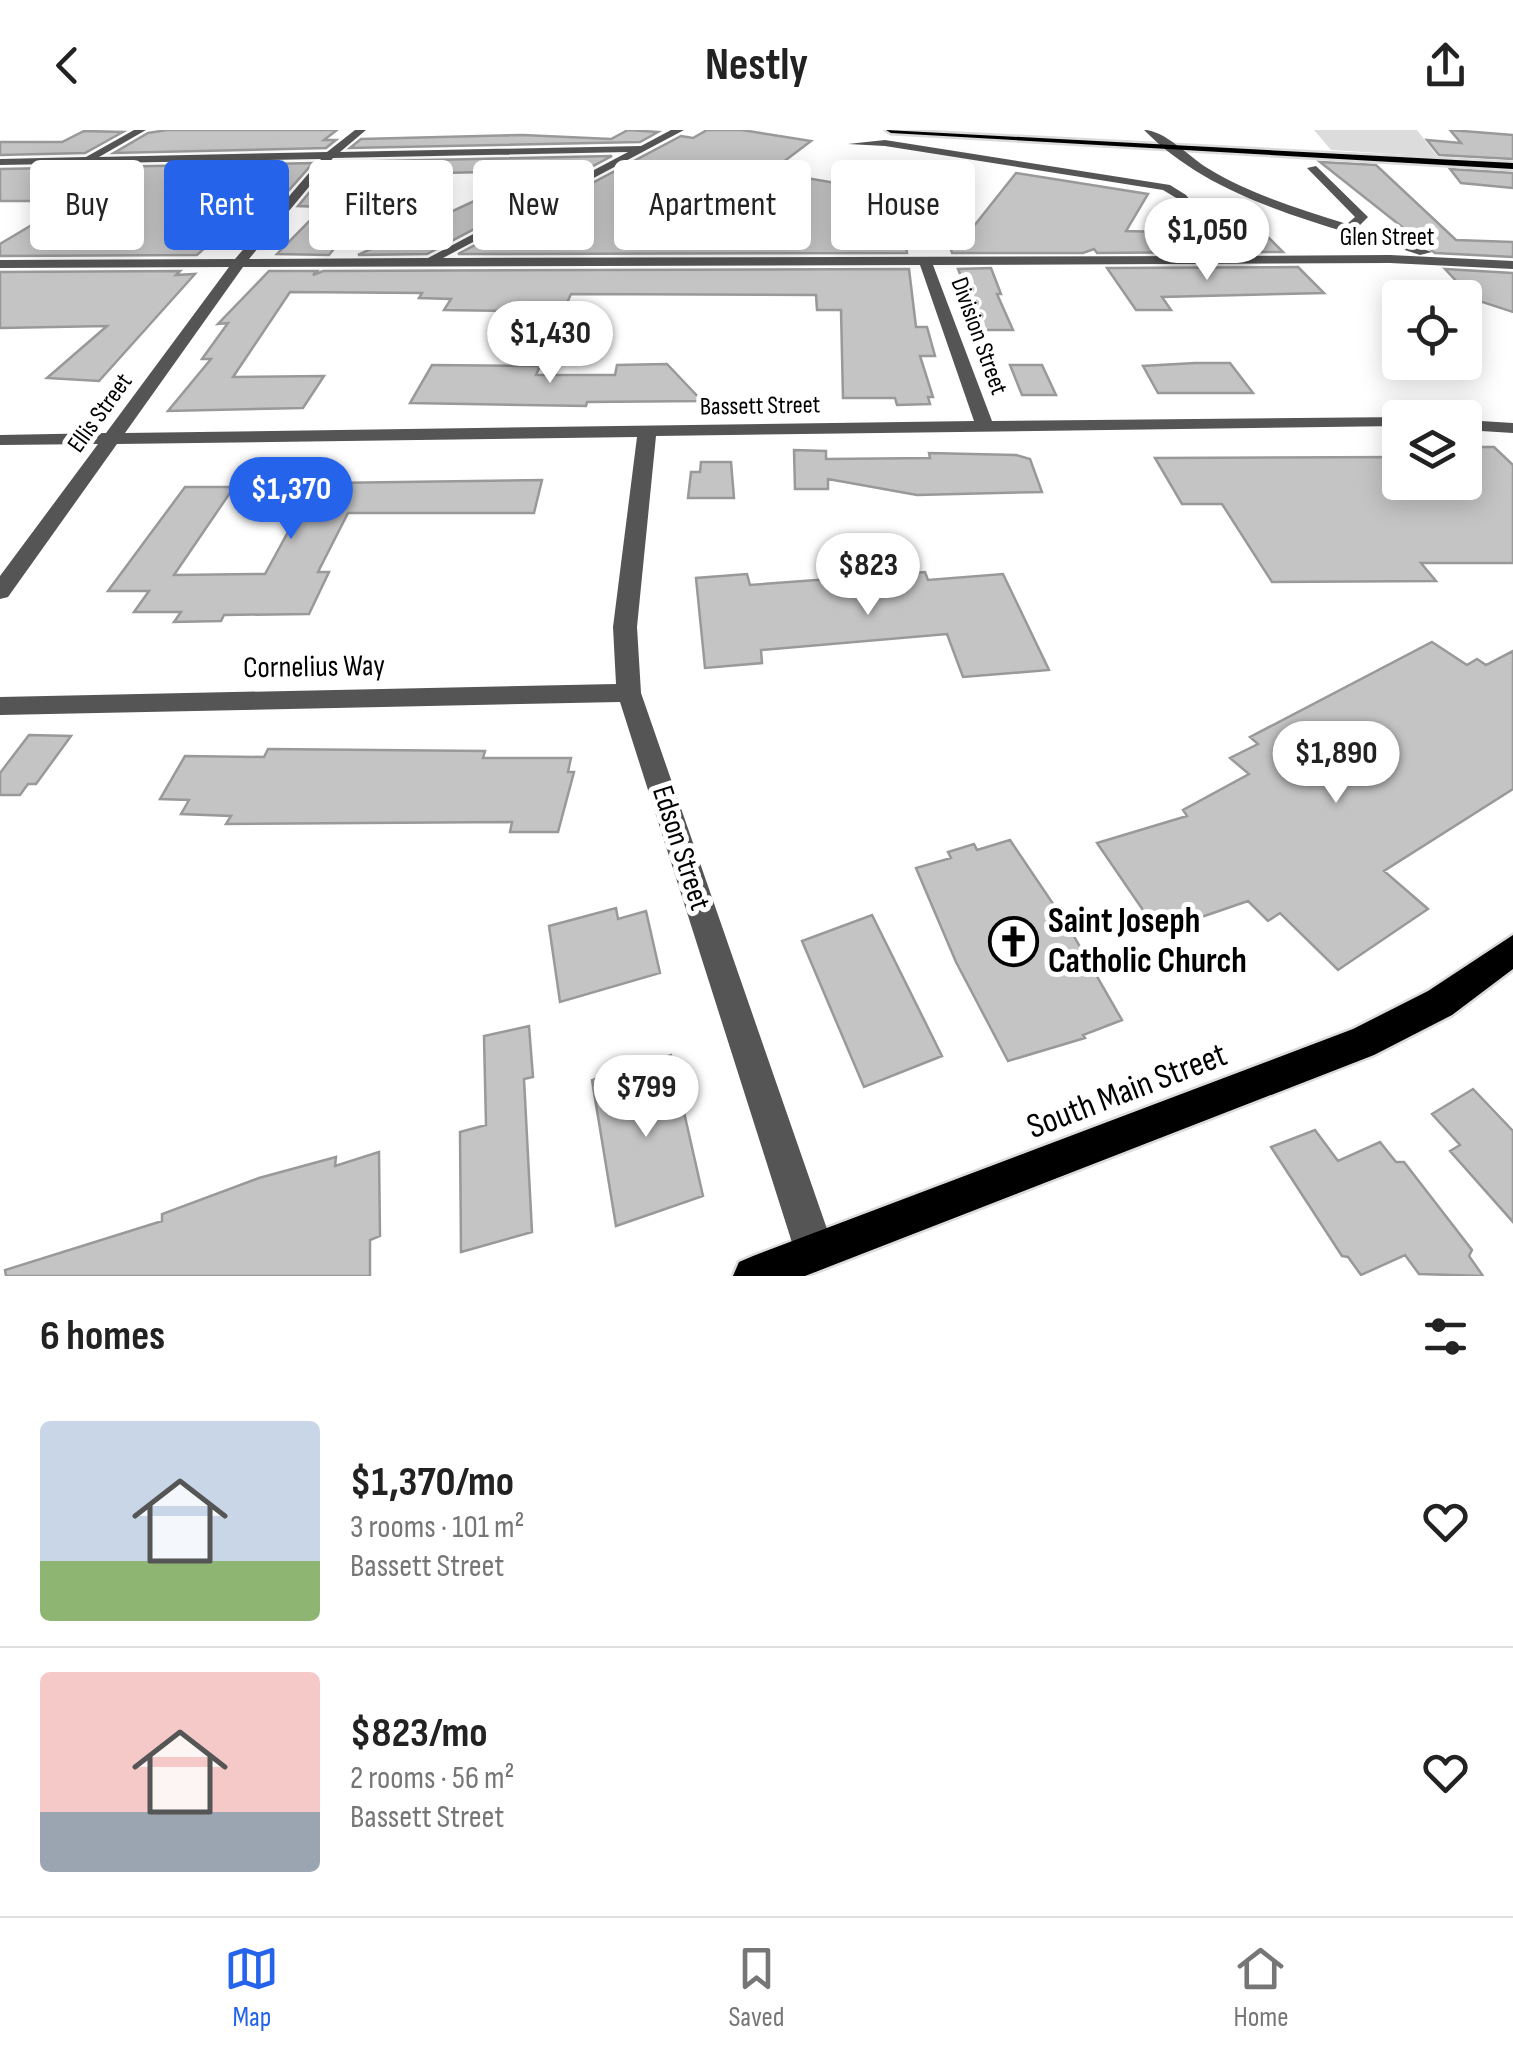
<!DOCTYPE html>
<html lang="en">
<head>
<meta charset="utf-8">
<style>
	:root { --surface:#fff; --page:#f6f6f6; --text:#222; --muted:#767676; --line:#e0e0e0; --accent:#2563eb }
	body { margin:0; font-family:"Sofia Sans Condensed",sans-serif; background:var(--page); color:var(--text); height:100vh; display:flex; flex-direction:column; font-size:38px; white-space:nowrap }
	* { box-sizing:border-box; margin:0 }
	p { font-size:32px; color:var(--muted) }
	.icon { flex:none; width:55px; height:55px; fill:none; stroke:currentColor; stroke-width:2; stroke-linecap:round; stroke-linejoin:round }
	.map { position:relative; height:1146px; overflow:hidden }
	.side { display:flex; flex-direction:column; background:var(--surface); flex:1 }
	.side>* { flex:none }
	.top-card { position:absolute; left:30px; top:30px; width:1000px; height:90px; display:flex; gap:20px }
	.tools { position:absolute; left:1382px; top:150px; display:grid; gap:20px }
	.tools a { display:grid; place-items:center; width:100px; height:100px; border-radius:10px; background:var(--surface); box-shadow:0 5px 25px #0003; font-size:50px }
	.price { position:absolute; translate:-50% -85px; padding:0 22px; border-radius:35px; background:#fff; color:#222; font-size:32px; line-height:65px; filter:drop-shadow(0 2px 5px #0008) }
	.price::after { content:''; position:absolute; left:50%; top:60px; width:30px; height:22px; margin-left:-15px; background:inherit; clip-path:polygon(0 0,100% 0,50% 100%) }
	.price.selected { background:var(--accent); color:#fff }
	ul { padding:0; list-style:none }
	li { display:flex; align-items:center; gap:30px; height:250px; padding:0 40px }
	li+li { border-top:2px solid var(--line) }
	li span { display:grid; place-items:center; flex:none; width:280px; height:200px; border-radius:10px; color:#555 }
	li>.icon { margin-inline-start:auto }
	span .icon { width:120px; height:120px; fill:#fffc; stroke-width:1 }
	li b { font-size:42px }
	h2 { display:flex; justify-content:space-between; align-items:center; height:120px; padding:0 40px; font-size:42px }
	.pill { padding:0 35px; border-radius:10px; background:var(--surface); box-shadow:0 5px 25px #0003; font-size:35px; line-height:90px }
	.pill.selected { background:var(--accent); color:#fff }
	header { display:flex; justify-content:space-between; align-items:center; height:130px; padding:0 40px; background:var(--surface); font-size:45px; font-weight:700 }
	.dock { display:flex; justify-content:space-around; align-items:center; height:140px; border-top:2px solid var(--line); background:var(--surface); font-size:28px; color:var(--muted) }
	.dock a { display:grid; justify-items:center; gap:5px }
	.dock .selected { color:var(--accent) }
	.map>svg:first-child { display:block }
	.green { fill:#dcdcdc }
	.building { fill:#c4c4c4; stroke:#999; stroke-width:2.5 }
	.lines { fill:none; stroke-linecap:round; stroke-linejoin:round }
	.major-casing { stroke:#dbdbdb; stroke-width:5 }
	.minor { fill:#555; fill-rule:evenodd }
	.major { fill:#000; fill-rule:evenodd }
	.labels { text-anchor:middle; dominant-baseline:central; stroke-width:10; stroke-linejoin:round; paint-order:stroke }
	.far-street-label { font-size:25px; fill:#000; stroke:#fff }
	.street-label { font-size:30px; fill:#000; stroke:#fff }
	.near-poi-label { font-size:35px; font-weight:bold; fill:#000; stroke:#fff; text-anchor:start }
	.near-street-label { font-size:35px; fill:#000; stroke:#fff }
</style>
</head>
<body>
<header><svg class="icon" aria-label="back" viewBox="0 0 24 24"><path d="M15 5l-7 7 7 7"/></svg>Nestly<svg class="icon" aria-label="share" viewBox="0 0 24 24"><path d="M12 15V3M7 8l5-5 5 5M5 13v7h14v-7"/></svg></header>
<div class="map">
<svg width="1513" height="1146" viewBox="0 0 1513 1146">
	<rect width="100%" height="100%" fill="#fff"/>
	<path class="green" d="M 1314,0 L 1417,0 L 1438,27 L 1331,20 Z"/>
	<path class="building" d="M 167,0 L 337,0 L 324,10 L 336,10 L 326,18 L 114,23 L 148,3 Z
		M 628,0 L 658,2 L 640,12 L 350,18 L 361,9 L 523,5 L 611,9 Z
		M 707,0 L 742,0 L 811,11 L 770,42 L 785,44 L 681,114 L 800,113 L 789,45 L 900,64 L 907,123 L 458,124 L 681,6 L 693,8 Z
		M 1450,0 L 1513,5 L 1513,29 L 1439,25 L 1427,10 L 1461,13 Z
		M 84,1 L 123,2 L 85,23 L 0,25 L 0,12 L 62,12 Z
		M 612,26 L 427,124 L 358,125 L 539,41 L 394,44 L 329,125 L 277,124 L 323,77 L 298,76 L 335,32 Z
		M 1320,32 L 1376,35 L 1456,110 L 1513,112 L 1513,127 L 1435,123 Z
		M 313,33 L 275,76 L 251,76 L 197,125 L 0,126 L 0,114 L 72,71 L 0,71 L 0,39 Z
		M 1450,39 L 1513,43 L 1513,58 L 1461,53 Z
		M 1016,43 L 1148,64 L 1126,101 L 1197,103 L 1211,122 L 1097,123 L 1094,119 L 1083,123 L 952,123 L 947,106 L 966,106 Z
		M 1220,103 L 1265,104 L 1283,122 L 1234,122 Z
		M 1298,137 L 1324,163 L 1162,167 L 1171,180 L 1136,180 L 1107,138 Z
		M 991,138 L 1001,164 L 997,164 L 1013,200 L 983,200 L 958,139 Z
		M 909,139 L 916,197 L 927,197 L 935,226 L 920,226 L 933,267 L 928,267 L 930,274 L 897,275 L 895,268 L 843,268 L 841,180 L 817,180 L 816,165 L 571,164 L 563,182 L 444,180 L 451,169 L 419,168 L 422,163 L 290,162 L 233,247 L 324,246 L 303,278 L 168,281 L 211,229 L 202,229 L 228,193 L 218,194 L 269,141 L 317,141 L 313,145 L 323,141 Z
		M 1445,139 L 1513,143 L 1513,182 L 1473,169 Z
		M 180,141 L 176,145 L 195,144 L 99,251 L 47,248 L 107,196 L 0,198 L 0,142 Z
		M 1195,233 L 1230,233 L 1253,263 L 1158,263 L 1143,236 Z
		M 667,234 L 702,271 L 587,272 L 586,276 L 410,273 L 432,235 L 540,236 L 536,245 L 615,245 L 617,235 Z
		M 1010,235 L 1042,235 L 1056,265 L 1022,265 Z
		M 1465,317 L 1494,317 L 1513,335 L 1513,433 L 1421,433 L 1436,451 L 1272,452 L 1222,374 L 1182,374 L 1155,328 L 1400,327 L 1400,352 L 1465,352 Z
		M 794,320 L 826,321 L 826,329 L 930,328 L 929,323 L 1016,325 L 1030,329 L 1042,362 L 917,365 L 828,349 L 828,359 L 795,359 Z
		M 701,332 L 731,332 L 734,368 L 688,368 L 691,342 L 700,342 Z
		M 330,348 L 328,353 L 542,350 L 534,383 L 348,383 L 318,442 L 329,442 L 309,484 L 224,485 L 221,491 L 174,492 L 181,482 L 134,482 L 149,461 L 108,461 L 185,357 L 234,357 L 174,445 L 265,444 L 300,380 L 276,380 L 294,349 Z
		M 925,442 L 928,450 L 1003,444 L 1049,540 L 963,547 L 947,504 L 761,520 L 762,533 L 705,538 L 696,448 L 747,444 L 750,455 Z
		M 1432,512 L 1467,535 L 1477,529 L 1486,535 L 1513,521 L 1513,659 L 1384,741 L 1428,779 L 1338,840 L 1280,783 L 1268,791 L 1248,771 L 1158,802 L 1097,713 L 1187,686 L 1183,680 L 1249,644 L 1230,628 L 1258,614 L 1250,607 Z
		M 29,605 L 71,606 L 36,654 L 28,654 L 20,665 L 0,665 L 0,643 Z
		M 268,619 L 485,621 L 483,628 L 571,628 L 568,642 L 574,642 L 558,702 L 510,702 L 512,692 L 226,694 L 231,686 L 181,684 L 189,670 L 160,669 L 185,626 L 264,627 Z
		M 1010,710 L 1068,796 L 1122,890 L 1083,905 L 1085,908 L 1008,931 L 956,832 L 916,738 L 951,728 L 948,722 L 974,714 L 977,720 Z
		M 616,778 L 618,789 L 646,781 L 660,843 L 560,872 L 549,796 Z
		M 872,785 L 942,926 L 864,957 L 802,811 Z
		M 529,896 L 533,947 L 524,949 L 532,1102 L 461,1122 L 460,1002 L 486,995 L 484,906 Z
		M 671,925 L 703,1066 L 616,1096 L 592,950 Z
		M 1473,959 L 1513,1001 L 1513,1092 L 1450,1021 L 1460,1015 L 1432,984 Z
		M 1315,1000 L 1338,1031 L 1380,1012 L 1396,1032 L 1404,1032 L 1472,1120 L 1469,1126 L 1483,1146 L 1419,1144 L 1405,1125 L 1361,1145 L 1348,1127 L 1342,1126 L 1271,1017 Z
		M 379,1022 L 380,1106 L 370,1110 L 370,1146 L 6,1146 L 5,1140 L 162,1091 L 162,1084 L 259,1048 L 336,1027 L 335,1036 Z"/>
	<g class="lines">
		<defs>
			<path id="major" d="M 886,0 L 1513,33 L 1513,39 L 891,3 Z
				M 1513,805 L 1513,839 L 1452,885 L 1374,925 L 805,1146 L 733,1146 L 739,1132 L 753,1126 L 1353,899 L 1428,861 Z"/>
		</defs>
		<use href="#major" class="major-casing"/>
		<path class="minor" d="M 134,0 L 146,0 L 99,27 L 327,22 L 355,0 L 366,0 L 340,22 L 641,16 L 671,0 L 684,0 L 443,128 L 1218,126 L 1178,69 L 1163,60 L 885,16 L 848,14 L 885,10 L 1170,55 L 1186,65 L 1232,126 L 1390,125 L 1513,131 L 1513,139 L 1390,133 L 933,135 L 992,291 L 1406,287 L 1400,288 L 1400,296 L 656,306 L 637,497 L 641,563 L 835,1122 L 829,1136 L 815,1142 L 801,1136 L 795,1122 L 620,572 L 0,585 L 0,567 L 616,554 L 613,497 L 637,307 L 117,314 L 8,467 L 0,469 L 0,446 L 98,314 L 0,315 L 0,305 L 106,303 L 229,137 L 0,138 L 0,130 L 235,129 L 321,29 L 0,35 L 0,29 L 86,27 ZM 628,22 L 428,128 L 249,129 L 333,28 ZM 920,135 L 974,291 L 125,303 L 243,137 Z
			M 1144,0 C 1165,0 1190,28 1209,39 C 1252,65 1300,79 1347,94 L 1355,87 L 1307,38 L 1316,36 L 1368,87 L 1358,97 L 1432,122 L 1420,125 C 1326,94 1216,73 1144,0 Z
			M 1465,290 L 1513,293 L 1513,303 L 1465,300 Z"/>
		<use href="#major" class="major"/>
	</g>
	<defs>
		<symbol id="church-ring" viewBox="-11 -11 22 22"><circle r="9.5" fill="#fff" stroke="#000" stroke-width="1.5"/><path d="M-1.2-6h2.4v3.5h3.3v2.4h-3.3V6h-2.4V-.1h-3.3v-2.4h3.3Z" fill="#000"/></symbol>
	</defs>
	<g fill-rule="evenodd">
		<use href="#church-ring" x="986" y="784" width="55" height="55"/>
	</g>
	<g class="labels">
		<g class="far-street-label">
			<text x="1387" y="107">Glen Street</text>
			<text transform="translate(979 206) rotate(70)">Division Street</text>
			<text transform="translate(760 276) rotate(-1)">Bassett Street</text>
			<text transform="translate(100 283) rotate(-54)">Ellis Street</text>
		</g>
		<g class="street-label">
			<text transform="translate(314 537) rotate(-1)">Cornelius Way</text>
			<text transform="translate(681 718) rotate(72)">Edson Street</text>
		</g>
		<g class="near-poi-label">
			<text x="1048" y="791">Saint Joseph<tspan x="1048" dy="40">Catholic Church</tspan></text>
		</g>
		<g class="near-street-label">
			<text transform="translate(1127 961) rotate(-21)">South Main Street</text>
		</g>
	</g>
</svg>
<div class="tools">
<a><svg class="icon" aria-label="locate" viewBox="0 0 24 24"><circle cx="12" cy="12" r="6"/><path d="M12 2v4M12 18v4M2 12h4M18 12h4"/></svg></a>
<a><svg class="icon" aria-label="layers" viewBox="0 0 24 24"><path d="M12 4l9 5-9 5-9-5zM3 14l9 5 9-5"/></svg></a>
</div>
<b class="price" style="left:1207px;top:153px">$1,050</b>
<b class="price" style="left:550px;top:256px">$1,430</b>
<b class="price selected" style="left:291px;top:412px">$1,370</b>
<b class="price" style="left:868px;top:488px">$823</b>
<b class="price" style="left:1336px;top:676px">$1,890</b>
<b class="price" style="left:646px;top:1010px">$799</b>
<div class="top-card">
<a class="pill">Buy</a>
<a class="pill selected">Rent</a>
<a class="pill">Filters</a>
<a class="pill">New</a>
<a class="pill">Apartment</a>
<a class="pill">House</a>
</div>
</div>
<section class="side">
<h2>6 homes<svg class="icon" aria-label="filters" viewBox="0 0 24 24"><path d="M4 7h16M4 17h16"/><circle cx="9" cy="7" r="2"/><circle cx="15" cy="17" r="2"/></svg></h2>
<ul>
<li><span style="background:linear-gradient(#c9d6e8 70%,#8fb573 0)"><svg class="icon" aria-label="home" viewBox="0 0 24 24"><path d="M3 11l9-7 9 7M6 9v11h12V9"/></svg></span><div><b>$1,370/mo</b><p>3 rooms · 101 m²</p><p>Bassett Street</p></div><svg class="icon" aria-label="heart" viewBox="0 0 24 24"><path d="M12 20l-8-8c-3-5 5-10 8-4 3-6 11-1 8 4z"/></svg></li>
<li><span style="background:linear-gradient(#f6c9c9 70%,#9aa5b1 0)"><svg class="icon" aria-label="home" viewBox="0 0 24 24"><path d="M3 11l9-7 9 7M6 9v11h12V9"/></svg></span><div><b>$823/mo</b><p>2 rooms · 56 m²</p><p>Bassett Street</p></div><svg class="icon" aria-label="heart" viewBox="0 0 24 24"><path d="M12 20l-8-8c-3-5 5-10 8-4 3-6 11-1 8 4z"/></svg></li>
</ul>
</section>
<nav class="dock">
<a class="selected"><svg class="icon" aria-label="map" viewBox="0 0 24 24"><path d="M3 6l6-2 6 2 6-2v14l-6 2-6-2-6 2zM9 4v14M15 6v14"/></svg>Map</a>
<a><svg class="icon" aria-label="saved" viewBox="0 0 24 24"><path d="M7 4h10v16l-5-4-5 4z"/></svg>Saved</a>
<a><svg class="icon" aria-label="home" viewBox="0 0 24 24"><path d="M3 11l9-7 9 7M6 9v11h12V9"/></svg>Home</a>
</nav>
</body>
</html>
